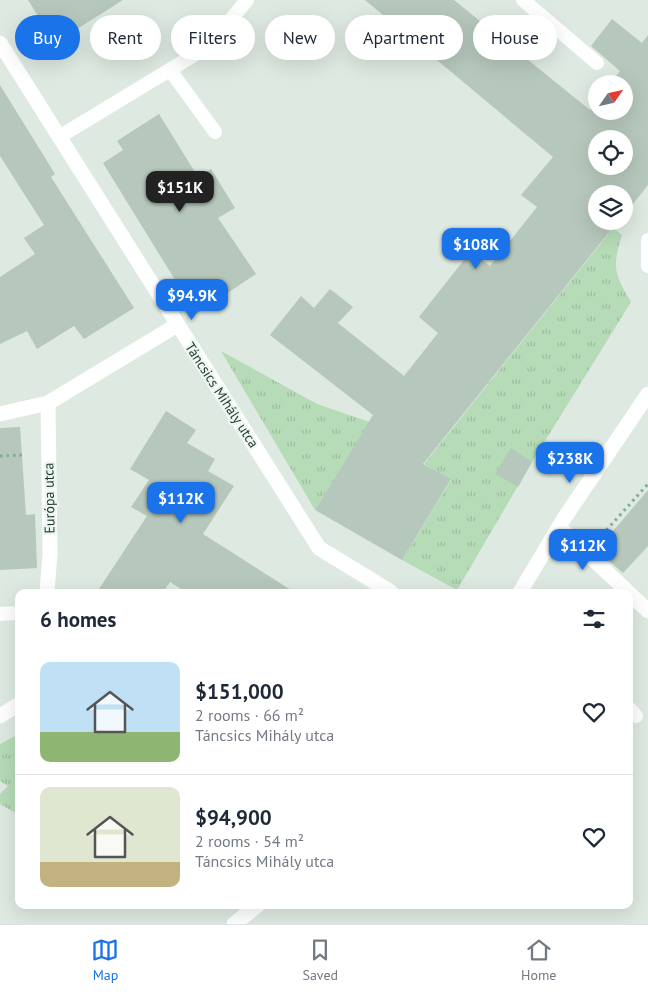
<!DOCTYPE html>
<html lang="en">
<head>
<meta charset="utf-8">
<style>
	:root { --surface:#fff; --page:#f6f6f7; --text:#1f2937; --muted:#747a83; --line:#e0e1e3; --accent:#1a73e8 }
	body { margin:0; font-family:"PT Sans",sans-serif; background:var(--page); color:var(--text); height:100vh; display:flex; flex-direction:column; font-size:19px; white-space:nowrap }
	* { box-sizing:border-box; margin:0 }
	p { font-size:16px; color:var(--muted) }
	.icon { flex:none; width:28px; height:28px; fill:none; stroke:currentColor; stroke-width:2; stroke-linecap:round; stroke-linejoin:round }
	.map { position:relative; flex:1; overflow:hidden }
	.panel { position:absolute; left:15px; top:589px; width:618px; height:320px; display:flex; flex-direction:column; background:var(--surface); border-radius:10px; box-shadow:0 5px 20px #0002 }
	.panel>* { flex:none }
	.hud { position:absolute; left:15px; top:15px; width:619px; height:45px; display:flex; gap:10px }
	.needle { width:32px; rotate:56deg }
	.fabs { position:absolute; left:588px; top:75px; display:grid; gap:10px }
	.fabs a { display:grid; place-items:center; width:45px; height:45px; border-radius:50%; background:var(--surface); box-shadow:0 5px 20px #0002; font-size:25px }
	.price { position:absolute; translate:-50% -42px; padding:0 11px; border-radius:10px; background:var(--accent); color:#fff; font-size:16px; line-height:32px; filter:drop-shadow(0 1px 2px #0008) }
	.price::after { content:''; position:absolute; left:50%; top:30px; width:15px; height:11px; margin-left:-8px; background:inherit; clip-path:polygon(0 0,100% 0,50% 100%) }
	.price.selected { background:#222; color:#fff }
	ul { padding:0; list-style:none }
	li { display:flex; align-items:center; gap:15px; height:125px; padding:0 25px }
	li+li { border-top:1px solid var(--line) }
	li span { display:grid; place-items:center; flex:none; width:140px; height:100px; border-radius:10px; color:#555 }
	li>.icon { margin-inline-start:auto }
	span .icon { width:60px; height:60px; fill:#fffc; stroke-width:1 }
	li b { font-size:21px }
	h2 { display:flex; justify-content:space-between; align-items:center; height:60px; padding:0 25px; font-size:21px }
	.pill { padding:0 18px; border-radius:22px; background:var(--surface); box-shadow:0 5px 20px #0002; font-size:18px; line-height:45px }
	.pill.selected { background:var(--accent); color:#fff }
	.dock { display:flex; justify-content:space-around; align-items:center; height:70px; border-top:1px solid var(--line); background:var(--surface); font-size:14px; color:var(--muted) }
	.dock a { display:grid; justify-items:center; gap:2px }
	.dock .selected { color:var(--accent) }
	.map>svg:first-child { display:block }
	.grass { fill:url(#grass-tufts) }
	.building { fill:#b6c7bc; fill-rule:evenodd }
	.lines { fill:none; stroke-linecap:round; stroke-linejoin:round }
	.path { stroke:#7ead93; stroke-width:3; stroke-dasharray:2.5 4; stroke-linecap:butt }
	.service { stroke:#fff; stroke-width:14 }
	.minor { stroke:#fff; stroke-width:15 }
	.labels { text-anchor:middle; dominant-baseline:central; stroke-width:4.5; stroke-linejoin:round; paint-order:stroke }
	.street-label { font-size:14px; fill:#1f382c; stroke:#edf6f0 }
</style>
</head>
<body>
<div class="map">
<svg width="648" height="924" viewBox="0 0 648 924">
	<defs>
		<pattern id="grass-tufts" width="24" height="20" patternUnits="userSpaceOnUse" patternTransform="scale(1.25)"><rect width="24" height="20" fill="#b6dbb7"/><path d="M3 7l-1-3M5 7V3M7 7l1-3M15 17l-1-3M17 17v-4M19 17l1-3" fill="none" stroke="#9cbd9e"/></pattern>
	</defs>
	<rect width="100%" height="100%" fill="#dde9e1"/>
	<path class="grass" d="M 613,228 L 622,235 C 612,267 614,273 631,302 L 532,462 L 457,590 L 402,560 L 451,480 L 424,464 Z
		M 221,351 L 317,404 L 393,430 L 364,430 L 315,510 Z
		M 19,734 L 19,815 L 0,804 L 0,794 L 8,786 L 0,781 L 0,744 Z"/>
	<path class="building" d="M 28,0 L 123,0 L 55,43 Z
		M 365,0 L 454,0 L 590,110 L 596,101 L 596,111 L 624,111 L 624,84 L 610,84 L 620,71 L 591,46 L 612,19 L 642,43 L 648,35 L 648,185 L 624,215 L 624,194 L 596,194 L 596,221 L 618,221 L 423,464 L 451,479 L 402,560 L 315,510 L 373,415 L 270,335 L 301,296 L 314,308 L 330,289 L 353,307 L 338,323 L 404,376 L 438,333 L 419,317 L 471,251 L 490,266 L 537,207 L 521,195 L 553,157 ZM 596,139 L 624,139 L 624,166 L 596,166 Z
		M 0,85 L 55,174 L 51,177 L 134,308 L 84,339 L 74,326 L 37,349 L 27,331 L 0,344 L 0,277 L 35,254 L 24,238 L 44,225 L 0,156 Z
		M 159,114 L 198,177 L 211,169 L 235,208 L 218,218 L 256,274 L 196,314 L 103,163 L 123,150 L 117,141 Z
		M 166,411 L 196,430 L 187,443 L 215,459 L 208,471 L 234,486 L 203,534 L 294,592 L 186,592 L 170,582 L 163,592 L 97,592 L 147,516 L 131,507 L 149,480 L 130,469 Z
		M 20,427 L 26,515 L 35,514 L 37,568 L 0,570 L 0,428 Z
		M 511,448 L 532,462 L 518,487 L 495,474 Z
		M 648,490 L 648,546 L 623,573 L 597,550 Z"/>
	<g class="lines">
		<path class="path" d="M 0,456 L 24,455
			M 602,535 L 648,484"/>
		<path class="service" d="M 523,0 L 597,63
			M 170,70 L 215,132
			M 59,137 L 209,46 L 247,0
			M 648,240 L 648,266
			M 0,614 L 19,613
			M 629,708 L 636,716"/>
		<path class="minor" d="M 0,43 L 319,548 L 391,592
			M 0,414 L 48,403 L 177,325
			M 559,527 L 628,592
			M 47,592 L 50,554 L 48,403
			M 520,592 L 563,520 L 648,394
			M 629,593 L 648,611
			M 0,716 L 19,704
			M 234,924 L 258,905"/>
	</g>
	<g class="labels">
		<g class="street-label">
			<text transform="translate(222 395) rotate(57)">Táncsics Mihály utca</text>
			<text transform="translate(49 498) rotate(-91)">Európa utca</text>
		</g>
	</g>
</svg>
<div class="fabs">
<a><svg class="needle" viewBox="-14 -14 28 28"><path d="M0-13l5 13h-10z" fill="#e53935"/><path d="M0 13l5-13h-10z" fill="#747a83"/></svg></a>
<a><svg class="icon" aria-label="locate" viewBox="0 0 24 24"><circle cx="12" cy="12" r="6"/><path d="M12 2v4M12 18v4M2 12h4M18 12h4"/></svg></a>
<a><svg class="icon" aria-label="layers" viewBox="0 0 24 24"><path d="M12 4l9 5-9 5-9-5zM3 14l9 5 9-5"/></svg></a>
</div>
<b class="price selected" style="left:180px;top:213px">$151K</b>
<b class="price" style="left:476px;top:270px">$108K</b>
<b class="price" style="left:192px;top:321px">$94.9K</b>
<b class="price" style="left:570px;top:484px">$238K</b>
<b class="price" style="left:181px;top:524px">$112K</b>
<b class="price" style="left:583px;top:571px">$112K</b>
<div class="hud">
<a class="pill selected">Buy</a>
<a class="pill">Rent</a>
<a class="pill">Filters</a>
<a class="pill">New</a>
<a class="pill">Apartment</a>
<a class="pill">House</a>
</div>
<section class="panel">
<h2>6 homes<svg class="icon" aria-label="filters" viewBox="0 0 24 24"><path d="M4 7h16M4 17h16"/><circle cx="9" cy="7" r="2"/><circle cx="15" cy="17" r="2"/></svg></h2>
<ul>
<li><span style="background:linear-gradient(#bfe0f5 70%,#8fb573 0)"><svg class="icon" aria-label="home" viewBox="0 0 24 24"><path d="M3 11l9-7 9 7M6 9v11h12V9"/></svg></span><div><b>$151,000</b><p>2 rooms · 66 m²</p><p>Táncsics Mihály utca</p></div><svg class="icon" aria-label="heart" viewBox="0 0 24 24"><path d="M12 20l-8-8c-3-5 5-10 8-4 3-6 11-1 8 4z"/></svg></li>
<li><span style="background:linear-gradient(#dfe7d0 75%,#c2b280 0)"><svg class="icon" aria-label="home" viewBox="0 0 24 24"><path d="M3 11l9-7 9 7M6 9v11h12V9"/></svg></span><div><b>$94,900</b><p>2 rooms · 54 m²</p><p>Táncsics Mihály utca</p></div><svg class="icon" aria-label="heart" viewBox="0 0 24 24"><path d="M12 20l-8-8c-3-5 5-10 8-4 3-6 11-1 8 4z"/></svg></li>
</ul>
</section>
</div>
<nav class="dock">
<a class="selected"><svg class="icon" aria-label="map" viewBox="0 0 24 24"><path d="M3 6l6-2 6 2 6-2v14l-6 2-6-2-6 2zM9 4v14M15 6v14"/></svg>Map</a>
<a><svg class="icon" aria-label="saved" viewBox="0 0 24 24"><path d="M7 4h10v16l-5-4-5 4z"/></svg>Saved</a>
<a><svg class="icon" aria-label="home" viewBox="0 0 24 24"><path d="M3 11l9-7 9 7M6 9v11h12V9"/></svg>Home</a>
</nav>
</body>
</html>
